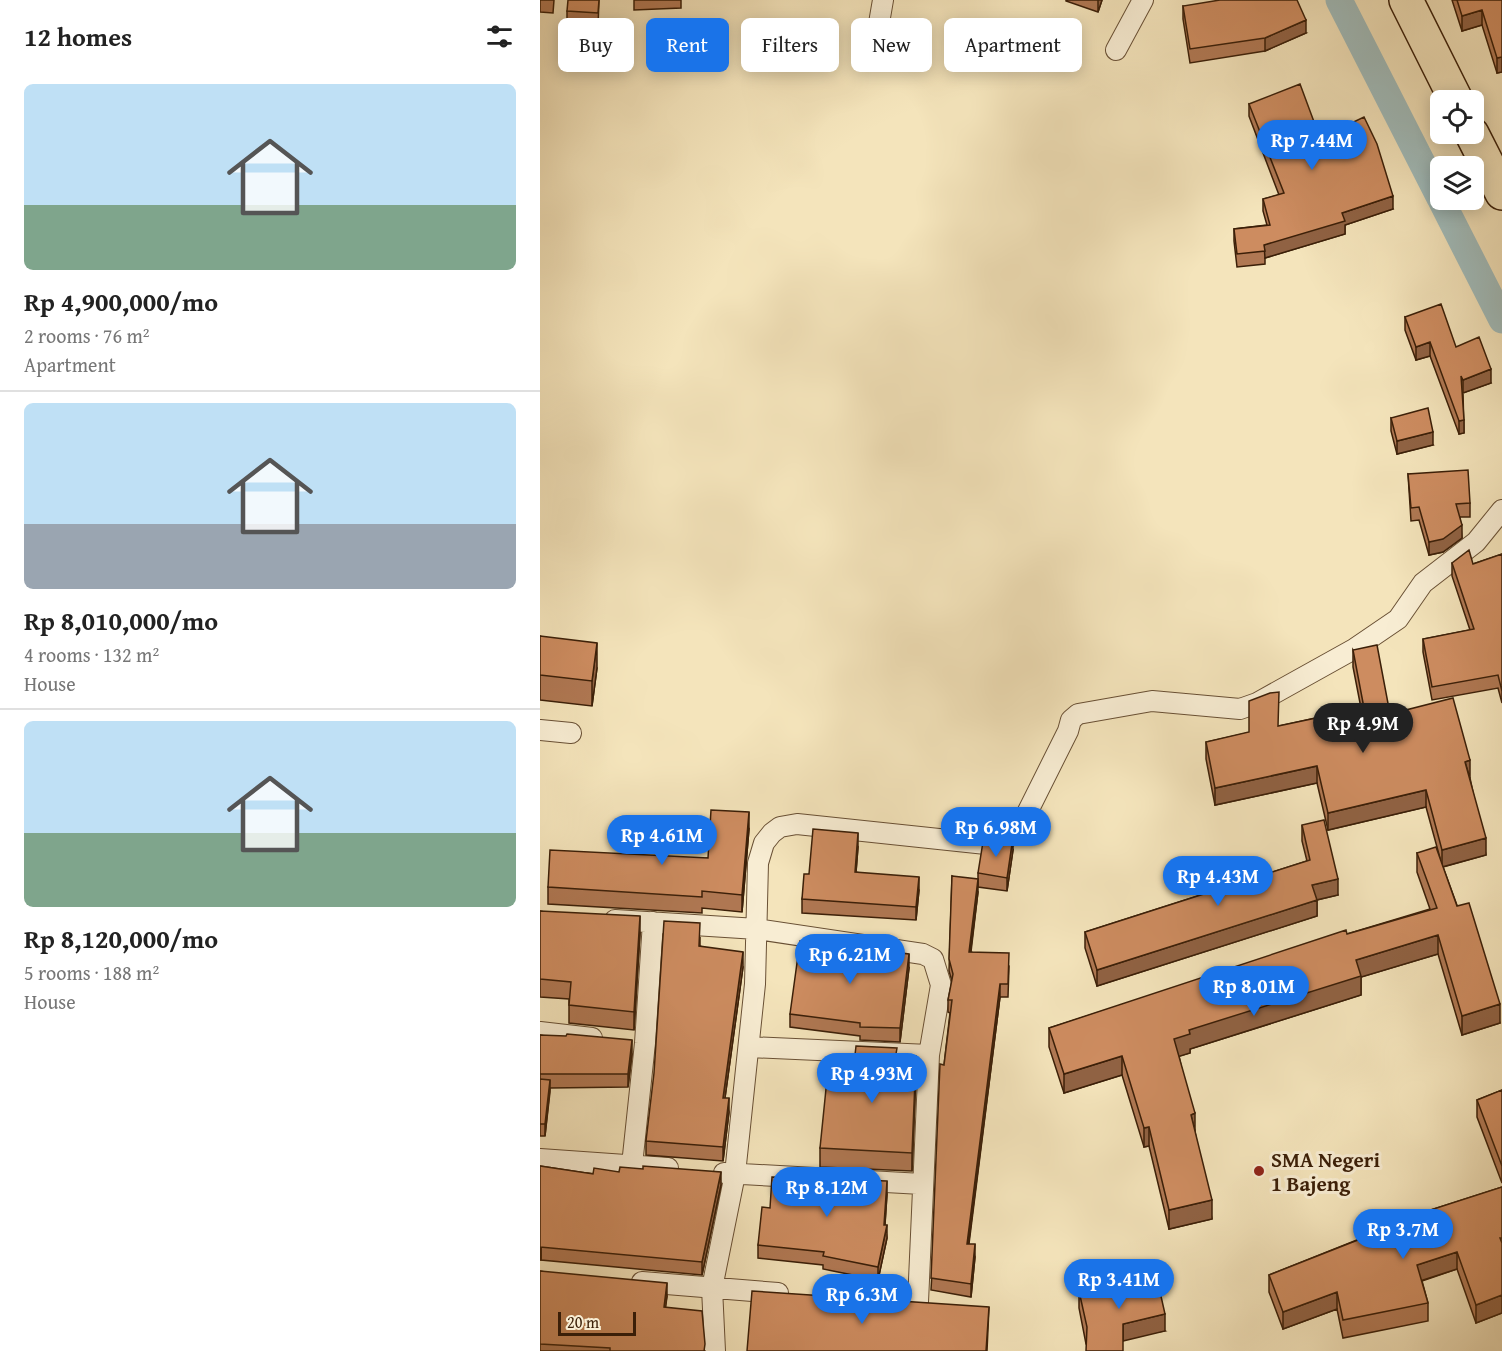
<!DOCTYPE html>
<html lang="en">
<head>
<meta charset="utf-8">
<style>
	:root { --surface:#fff; --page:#f6f6f6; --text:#222; --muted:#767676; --line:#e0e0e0; --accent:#1a73e8 }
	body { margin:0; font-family:"Gentium Book Plus",serif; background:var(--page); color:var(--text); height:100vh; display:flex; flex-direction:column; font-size:22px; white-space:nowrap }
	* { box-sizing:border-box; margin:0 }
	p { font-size:20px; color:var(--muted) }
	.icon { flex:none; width:33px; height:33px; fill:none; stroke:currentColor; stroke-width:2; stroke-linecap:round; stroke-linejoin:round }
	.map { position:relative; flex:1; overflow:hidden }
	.drawer { display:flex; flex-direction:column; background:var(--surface); width:540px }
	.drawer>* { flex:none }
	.hud { position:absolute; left:18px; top:18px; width:570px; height:54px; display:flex; gap:12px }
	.buttons { position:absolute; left:890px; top:90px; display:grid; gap:12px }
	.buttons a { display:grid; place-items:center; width:54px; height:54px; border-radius:9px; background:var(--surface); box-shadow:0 3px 15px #0003; font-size:30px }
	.scale { position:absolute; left:18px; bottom:15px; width:78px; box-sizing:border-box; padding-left:6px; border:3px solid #3b1f08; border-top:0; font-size:16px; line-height:21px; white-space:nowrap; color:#3b1f08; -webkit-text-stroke:4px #f8edd3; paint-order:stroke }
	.price { position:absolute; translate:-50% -51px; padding:0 14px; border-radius:21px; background:var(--accent); color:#fff; font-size:20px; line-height:39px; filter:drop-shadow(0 2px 3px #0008) }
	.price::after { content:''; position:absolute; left:50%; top:36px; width:18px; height:14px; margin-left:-9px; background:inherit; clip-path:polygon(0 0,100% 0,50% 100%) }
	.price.selected { background:#222; color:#fff }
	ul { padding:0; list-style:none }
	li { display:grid; align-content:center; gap:12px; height:318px; padding:0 24px }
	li+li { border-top:2px solid var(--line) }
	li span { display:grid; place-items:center; height:186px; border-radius:9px; color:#555 }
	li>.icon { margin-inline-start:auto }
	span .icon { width:108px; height:108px; fill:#fffc; stroke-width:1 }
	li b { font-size:26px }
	h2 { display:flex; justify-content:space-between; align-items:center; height:72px; padding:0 24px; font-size:26px }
	.tag { padding:0 21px; border-radius:9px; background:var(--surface); box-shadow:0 3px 15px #0003; font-size:21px; line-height:54px }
	.tag.selected { background:var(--accent); color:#fff }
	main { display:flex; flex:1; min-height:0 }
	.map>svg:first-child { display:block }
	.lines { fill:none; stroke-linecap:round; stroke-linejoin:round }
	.canal { stroke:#a1bcbb; stroke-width:27 }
	.street-casing { stroke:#695035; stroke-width:22 }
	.highway-casing { stroke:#3b1f08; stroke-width:36 }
	.street { stroke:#f8edd3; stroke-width:20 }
	.highway { stroke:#f4e4bb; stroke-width:33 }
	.wall { fill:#b07853; stroke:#3b1f08; stroke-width:1.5 }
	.shaded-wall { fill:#906243; stroke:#3b1f08; stroke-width:1.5 }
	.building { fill:#cd8c60; stroke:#3b1f08; stroke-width:1.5 }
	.poi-dot { fill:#8f2418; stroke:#f8edd3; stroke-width:2 }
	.labels { text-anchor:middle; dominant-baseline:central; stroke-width:6; stroke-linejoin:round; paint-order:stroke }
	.poi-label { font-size:21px; font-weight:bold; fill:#3b1f08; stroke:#f8edd3; text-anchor:start }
</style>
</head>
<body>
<main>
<section class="drawer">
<h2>12 homes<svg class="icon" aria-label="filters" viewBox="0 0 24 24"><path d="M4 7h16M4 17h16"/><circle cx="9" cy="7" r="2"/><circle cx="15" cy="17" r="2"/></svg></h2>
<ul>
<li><span style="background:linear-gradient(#bfe0f5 65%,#7fa58c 0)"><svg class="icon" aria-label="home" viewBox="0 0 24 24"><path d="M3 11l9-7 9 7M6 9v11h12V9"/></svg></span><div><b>Rp 4,900,000/mo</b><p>2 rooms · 76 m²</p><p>Apartment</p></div></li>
<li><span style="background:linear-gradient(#bfe0f5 65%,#9aa5b1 0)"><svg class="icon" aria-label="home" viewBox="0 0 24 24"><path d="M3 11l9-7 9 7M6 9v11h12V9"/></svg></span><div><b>Rp 8,010,000/mo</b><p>4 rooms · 132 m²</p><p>House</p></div></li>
<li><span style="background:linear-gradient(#bfe0f5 60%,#7fa58c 0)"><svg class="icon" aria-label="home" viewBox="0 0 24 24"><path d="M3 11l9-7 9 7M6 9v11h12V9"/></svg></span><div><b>Rp 8,120,000/mo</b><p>5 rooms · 188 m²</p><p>House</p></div></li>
</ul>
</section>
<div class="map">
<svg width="962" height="1351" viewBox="0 0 962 1351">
	<rect width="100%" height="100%" fill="#f4e4bb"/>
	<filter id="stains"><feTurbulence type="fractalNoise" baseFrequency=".00333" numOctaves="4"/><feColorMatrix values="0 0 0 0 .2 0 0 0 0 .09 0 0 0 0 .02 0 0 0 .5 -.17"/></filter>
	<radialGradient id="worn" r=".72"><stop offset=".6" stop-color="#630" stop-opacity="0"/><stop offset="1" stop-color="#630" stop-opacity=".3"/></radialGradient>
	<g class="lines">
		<path class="canal" d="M 799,0 L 900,198
			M 901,200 L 962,320"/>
		<defs>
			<path id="street" d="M 576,50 L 603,0
				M 333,58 L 343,0
				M 0,730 L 31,733
				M 75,920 L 217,929 L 383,954 L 393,959 L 401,985 L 389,1055
				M 0,1032 L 52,1038
				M 209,1047 L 389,1055 L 378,1302
				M 0,1159 L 128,1168
				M 92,1165 L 105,1043 L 113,922
				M 184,1173 L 382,1184
				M 102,1282 L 238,1293
				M 175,1351 L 172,1288 L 195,1174 L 215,984 L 218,863 L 224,843 L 232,833 L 240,827 L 257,824 L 446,844 C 461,842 471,838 481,825 L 528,731 L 531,720 L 538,714 L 612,701 L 700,709 L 717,703 L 814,649 L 858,619 L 883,583 L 936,542 L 962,510"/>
			<path id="highway" d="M 866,0 L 916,100
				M 932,134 L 962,193"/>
		</defs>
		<use href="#street" class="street-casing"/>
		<use href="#highway" class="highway-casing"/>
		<use href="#street" class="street"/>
		<use href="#highway" class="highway"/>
	</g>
	<path class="wall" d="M 0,0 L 14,0 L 13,13 L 0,12 Z
		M 59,0 L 58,26 L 27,25 L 27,11 Z
		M 94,0 L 141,0 L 141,8 L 94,10 Z
		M 526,0 L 562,0 L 558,12 L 526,1 Z
		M 912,0 L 962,0 L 962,72 L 957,73 L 942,25 L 922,31 Z
		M 643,6 L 766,33 L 725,51 L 650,63 L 643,19 Z
		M 709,104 L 780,138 L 853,209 L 805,225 L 805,234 L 725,258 L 725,264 L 697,267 L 694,241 L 694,229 L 727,225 L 723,211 L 723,199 L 739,195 L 709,116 Z
		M 865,317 L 916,347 L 951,383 L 923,393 L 923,392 L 924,433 L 919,434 L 890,356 L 876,360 L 865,330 Z
		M 851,418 L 893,445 L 857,454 L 851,431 Z
		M 868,474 L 930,503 L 930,517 L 920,517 L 922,538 L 903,552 L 889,555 L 879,520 L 871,521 Z
		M 962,554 L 962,703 L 958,688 L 892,700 L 883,652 L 883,639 L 930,630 L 912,576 L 912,563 L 933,564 Z
		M 0,636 L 57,668 L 52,706 L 0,700 Z
		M 813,650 L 850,714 L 930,778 L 946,855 L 903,867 L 960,1023 L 922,1035 L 898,954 L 821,977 L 821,995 L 650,1049 L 650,1053 L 639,1056 L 655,1132 L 672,1219 L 629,1229 L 609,1146 L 604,1147 L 582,1075 L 524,1093 L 509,1047 L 509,1028 L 807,934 L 890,909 L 877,872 L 877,853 L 900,858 L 886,807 L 788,830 L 777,783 L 675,805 L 666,759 L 666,742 L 821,708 L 813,667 Z
		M 762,825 L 798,895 L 777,900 L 777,916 L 557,986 L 545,948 L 545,932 L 767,861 L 762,841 Z
		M 209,829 L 202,912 L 162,908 L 162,913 L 8,904 L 8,887 L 168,858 Z
		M 318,847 L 316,872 L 379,890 L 376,920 L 262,913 L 262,899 L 269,874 Z
		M 473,850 L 467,891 L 438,887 L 438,873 Z
		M 412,876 L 438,892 L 431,952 L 469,966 L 468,997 L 460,997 L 429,1244 L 435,1257 L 431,1297 L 391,1290 L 404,1065 L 410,1013 L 408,1012 L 408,1000 L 412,981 L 409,971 Z
		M 0,911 L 100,933 L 94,1030 L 29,1023 L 29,999 L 0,997 Z
		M 160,937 L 160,946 L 203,967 L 185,1098 L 189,1112 L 183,1161 L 106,1155 L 106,1141 Z
		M 369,968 L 360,1042 L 320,1040 L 320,1036 L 250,1027 L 250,1014 Z
		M 0,1035 L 92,1054 L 88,1087 L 10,1088 L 5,1136 L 0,1136 Z
		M 357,1054 L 376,1074 L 372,1171 L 280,1167 L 280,1148 L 312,1082 Z
		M 962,1090 L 962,1183 L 937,1117 L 937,1100 Z
		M 0,1166 L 53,1174 L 79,1172 L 181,1185 L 162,1275 L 1,1260 Z
		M 962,1187 L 962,1313 L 936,1323 L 917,1269 L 882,1281 L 888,1303 L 888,1321 L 803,1338 L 797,1309 L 743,1329 L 729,1292 L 729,1275 L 822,1238 L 822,1232 Z
		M 347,1194 L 345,1225 L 347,1238 L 338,1280 L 283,1269 L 283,1265 L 218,1258 L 218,1245 L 230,1208 Z
		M 0,1271 L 127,1296 L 125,1308 L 165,1351 L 0,1351 Z
		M 539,1291 L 625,1331 L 546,1344 L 539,1308 Z"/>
	<path class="shaded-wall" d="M 558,0 L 562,0 L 558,12 Z
		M 942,10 L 942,25 L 922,31 L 922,16 Z
		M 766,20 L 766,33 L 725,51 L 725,38 Z
		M 962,57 L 962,72 L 957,73 L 957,58 Z
		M 853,196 L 853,209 L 805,225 L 805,234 L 725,258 L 724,245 L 802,213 Z
		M 890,342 L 890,356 L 876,360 L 876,347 Z
		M 951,369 L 951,383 L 923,393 L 923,380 Z
		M 924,420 L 924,433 L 919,434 L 919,421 Z
		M 893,432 L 893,445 L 857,454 L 857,441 Z
		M 922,525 L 922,538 L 903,552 L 889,555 L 889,542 Z
		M 57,643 L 57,668 L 52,706 L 52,681 Z
		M 930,760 L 930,778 L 925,762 Z
		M 777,766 L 777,783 L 675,805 L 675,788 Z
		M 886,790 L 886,807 L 788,830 L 788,813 Z
		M 209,812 L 209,829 L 202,912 L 202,895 Z
		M 318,833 L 318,847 L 315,885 L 315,872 Z
		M 473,837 L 473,850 L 467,891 L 467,878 Z
		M 946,838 L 946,855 L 902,867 L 902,850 Z
		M 379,877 L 379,890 L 376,920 L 376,907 Z
		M 438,879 L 438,892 L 429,964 L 429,952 Z
		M 798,879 L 798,895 L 772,901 L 772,885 Z
		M 777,900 L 777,916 L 557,986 L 557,970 Z
		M 100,916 L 100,933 L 94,1030 L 94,1012 Z
		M 898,935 L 898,954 L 821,977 L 821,995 L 650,1049 L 650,1053 L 634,1058 L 634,1039 L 649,1030 L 816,960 Z
		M 203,952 L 203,967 L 183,1112 L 183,1098 Z
		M 369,954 L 369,968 L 360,1042 L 360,1028 Z
		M 460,984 L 460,997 L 427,1256 L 427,1244 Z
		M 960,1004 L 960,1023 L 922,1035 L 922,1016 Z
		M 92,1040 L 92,1054 L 88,1087 L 88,1074 Z
		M 376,1056 L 376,1074 L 372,1171 L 372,1153 Z
		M 582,1056 L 582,1075 L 524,1093 L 524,1074 Z
		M 10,1080 L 10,1092 L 5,1136 L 5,1124 Z
		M 189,1098 L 189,1112 L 183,1161 L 183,1147 Z
		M 655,1113 L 655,1132 L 651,1115 Z
		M 609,1127 L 609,1146 L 604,1147 L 604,1128 Z
		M 181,1172 L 181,1185 L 162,1275 L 162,1262 Z
		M 347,1181 L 347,1194 L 344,1238 L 344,1225 Z
		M 672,1200 L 672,1219 L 629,1229 L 629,1210 Z
		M 347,1225 L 347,1238 L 338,1280 L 338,1267 Z
		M 435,1244 L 435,1257 L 431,1297 L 431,1284 Z
		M 0,1247 L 1,1247 L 1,1260 L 0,1260 Z
		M 917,1252 L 917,1269 L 877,1282 L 877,1265 Z
		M 127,1283 L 127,1296 L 124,1321 L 124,1307 Z
		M 797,1292 L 797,1309 L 743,1329 L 743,1312 Z
		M 962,1295 L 962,1313 L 936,1323 L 936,1305 Z
		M 449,1307 L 447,1351 L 446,1351 Z
		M 625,1314 L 625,1331 L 583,1341 L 583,1324 Z"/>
	<path class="building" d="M 28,0 L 59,0 L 58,13 L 27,11 Z
		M 680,0 L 757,0 L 766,20 L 725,38 L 650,49 L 643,6 Z
		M 917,0 L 962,0 L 962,57 L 957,58 L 942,10 L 922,16 Z
		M 760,84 L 780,138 L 824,117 L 837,144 L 853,196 L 802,213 L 805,221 L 724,245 L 725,251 L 697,254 L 694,229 L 730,225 L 723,199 L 744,193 L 709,104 Z
		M 901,304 L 916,347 L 939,337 L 951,369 L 923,380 L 921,376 L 924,420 L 919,421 L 890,342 L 876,347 L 865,317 Z
		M 888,408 L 893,432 L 857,441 L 851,418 Z
		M 928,470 L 930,503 L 916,504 L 922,525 L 903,539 L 889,542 L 879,507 L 871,508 L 868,474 Z
		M 929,550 L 933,564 L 962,554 L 962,691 L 958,675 L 892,687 L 883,639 L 934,629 L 912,563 Z
		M 0,636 L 57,643 L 52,681 L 0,675 Z
		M 837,645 L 850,714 L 913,698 L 930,760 L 925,762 L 946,838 L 902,850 L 886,790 L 788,813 L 777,766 L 675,788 L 666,742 L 709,732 L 709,701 L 730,693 L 739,692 L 738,726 L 824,708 L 813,650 Z
		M 171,810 L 209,812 L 202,895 L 162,891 L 162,897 L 8,887 L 10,850 L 168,858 Z
		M 784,820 L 798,879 L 772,885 L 777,900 L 557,970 L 545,932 L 770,860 L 762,825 Z
		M 273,829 L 318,833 L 315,872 L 379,877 L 376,907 L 262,899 L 264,874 L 269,874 Z
		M 473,837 L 467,878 L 438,873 L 443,842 Z
		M 896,847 L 917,906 L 929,903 L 960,1004 L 922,1016 L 898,935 L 816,960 L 821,976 L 649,1030 L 650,1034 L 634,1039 L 655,1113 L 651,1115 L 672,1200 L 629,1210 L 609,1127 L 604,1128 L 582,1056 L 524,1074 L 509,1028 L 806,930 L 807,934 L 897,908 L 877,853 Z
		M 412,876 L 438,879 L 429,952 L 469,953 L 468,984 L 460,984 L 427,1244 L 435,1244 L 431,1284 L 391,1278 L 400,1064 L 404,1065 L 412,1000 L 408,1000 L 413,974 L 409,959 Z
		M 0,911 L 100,916 L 94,1012 L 29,1005 L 31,982 L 0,979 Z
		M 124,921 L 160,923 L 159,946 L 203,952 L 183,1098 L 189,1098 L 183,1147 L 106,1141 L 114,1073 Z
		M 260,941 L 369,954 L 360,1028 L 320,1027 L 320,1023 L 250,1014 Z
		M 27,1034 L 92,1040 L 88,1074 L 0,1074 L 0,1035 L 26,1036 Z
		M 316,1046 L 357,1048 L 356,1054 L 376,1056 L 372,1153 L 280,1148 L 287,1079 L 312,1082 Z
		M 0,1079 L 10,1080 L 5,1124 L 0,1124 Z
		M 962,1090 L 962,1166 L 937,1100 Z
		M 0,1166 L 53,1174 L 54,1168 L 79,1172 L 80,1167 L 103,1169 L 103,1166 L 181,1172 L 162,1262 L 0,1247 Z
		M 232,1177 L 347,1181 L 344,1225 L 347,1225 L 338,1267 L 283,1256 L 284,1252 L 218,1245 L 222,1207 L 230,1208 Z
		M 962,1187 L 962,1238 L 960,1238 L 962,1243 L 962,1295 L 936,1305 L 917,1252 L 877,1265 L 888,1303 L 803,1320 L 797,1292 L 743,1312 L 729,1275 L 823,1238 L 822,1232 Z
		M 0,1271 L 127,1283 L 124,1307 L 162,1311 L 165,1344 L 164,1351 L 70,1351 L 70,1348 L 0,1344 Z
		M 616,1274 L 625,1314 L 583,1324 L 583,1351 L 546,1351 L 547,1327 L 539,1291 Z
		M 212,1291 L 449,1307 L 446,1351 L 207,1351 Z"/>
	<circle class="poi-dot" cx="719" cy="1171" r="6"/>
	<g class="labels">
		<g class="poi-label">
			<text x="731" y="1159">SMA Negeri<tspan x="731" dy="24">1 Bajeng</tspan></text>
		</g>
	</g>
	<rect width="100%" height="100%" filter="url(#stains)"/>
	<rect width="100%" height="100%" fill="url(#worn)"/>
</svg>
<div class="buttons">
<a><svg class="icon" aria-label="locate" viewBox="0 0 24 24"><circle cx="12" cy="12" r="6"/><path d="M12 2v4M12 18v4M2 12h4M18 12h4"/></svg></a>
<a><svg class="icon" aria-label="layers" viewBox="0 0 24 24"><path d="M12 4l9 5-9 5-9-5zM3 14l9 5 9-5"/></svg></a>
</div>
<div class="scale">20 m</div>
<b class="price" style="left:772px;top:171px">Rp 7.44M</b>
<b class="price selected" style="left:823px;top:754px">Rp 4.9M</b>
<b class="price" style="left:456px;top:858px">Rp 6.98M</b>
<b class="price" style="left:122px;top:866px">Rp 4.61M</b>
<b class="price" style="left:678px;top:907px">Rp 4.43M</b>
<b class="price" style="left:310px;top:985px">Rp 6.21M</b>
<b class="price" style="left:714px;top:1017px">Rp 8.01M</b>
<b class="price" style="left:332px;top:1104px">Rp 4.93M</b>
<b class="price" style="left:287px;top:1218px">Rp 8.12M</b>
<b class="price" style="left:863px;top:1260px">Rp 3.7M</b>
<b class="price" style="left:579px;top:1310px">Rp 3.41M</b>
<b class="price" style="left:322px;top:1325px">Rp 6.3M</b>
<div class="hud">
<a class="tag">Buy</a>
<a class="tag selected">Rent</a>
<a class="tag">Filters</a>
<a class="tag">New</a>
<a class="tag">Apartment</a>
</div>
</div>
</main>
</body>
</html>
